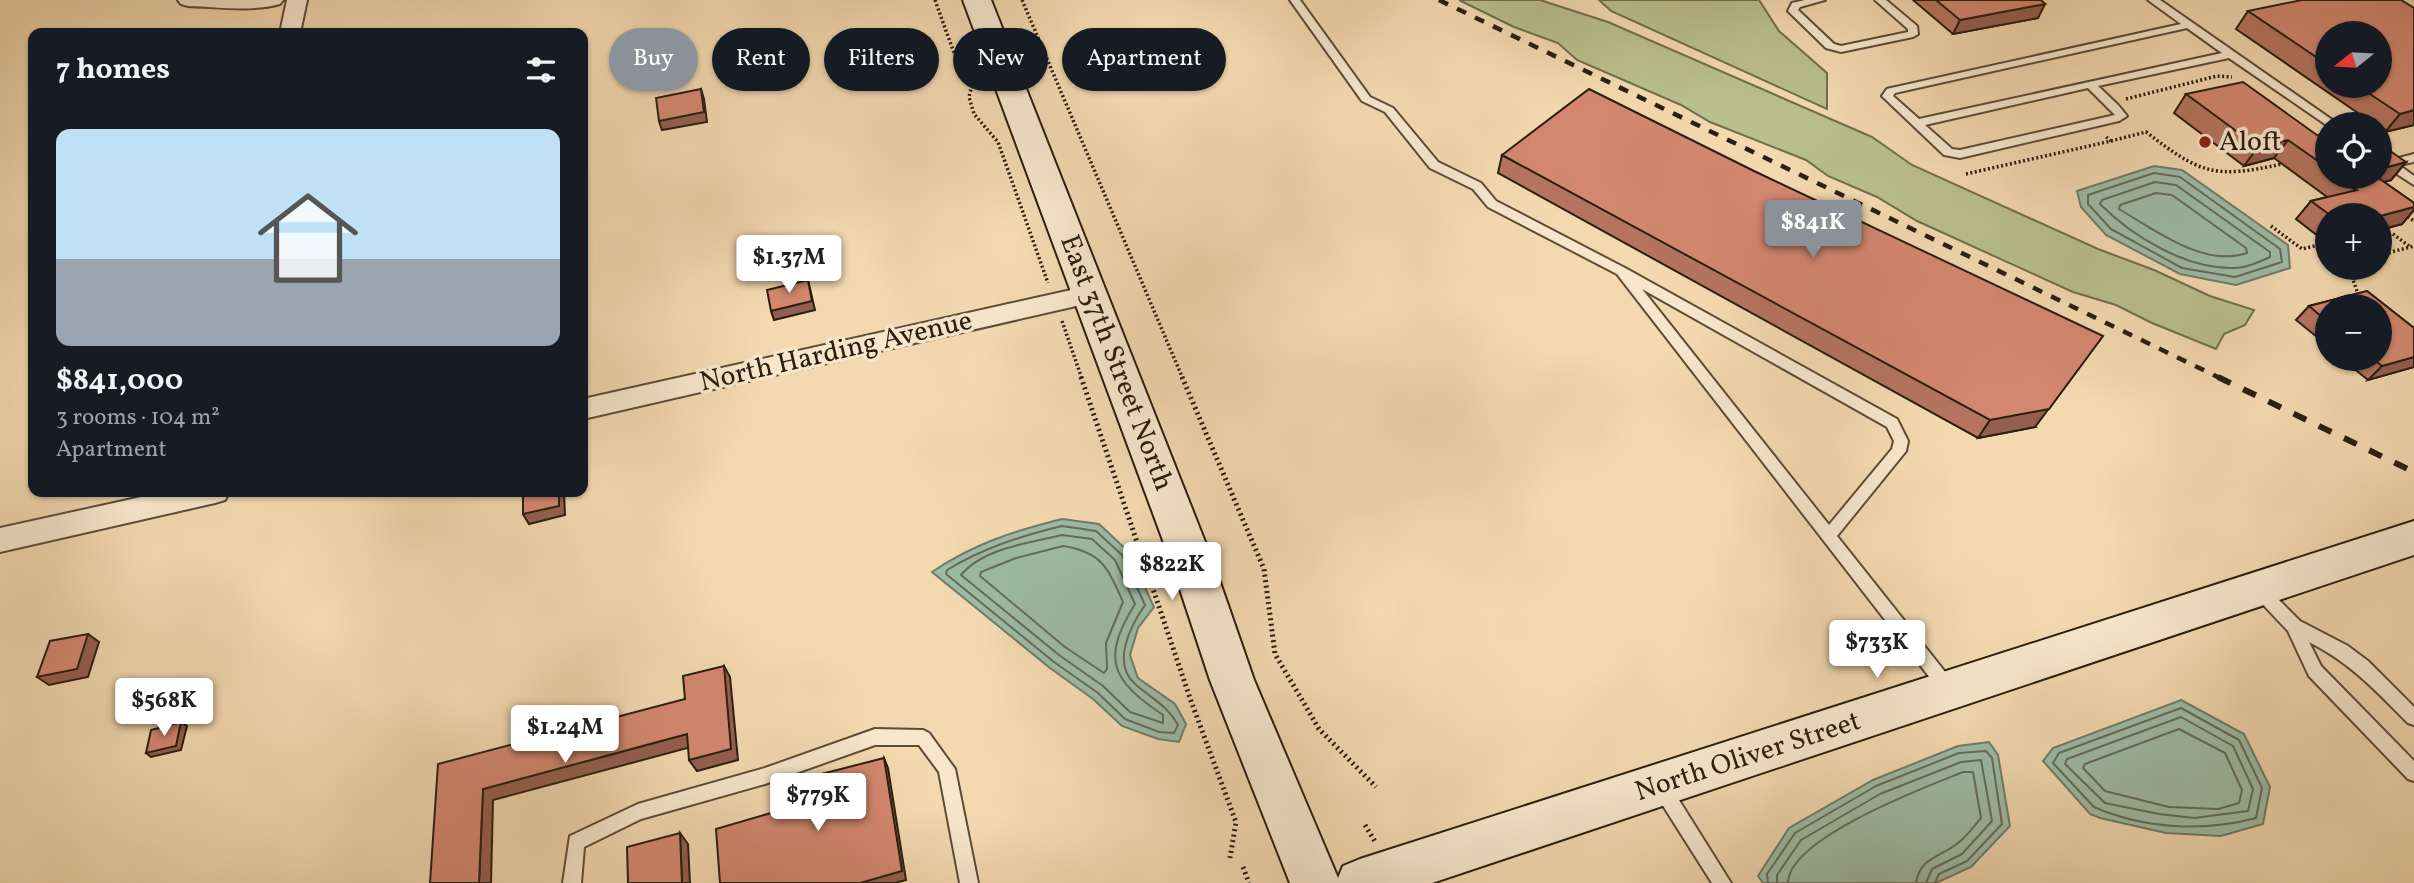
<!DOCTYPE html>
<html lang="en">
<head>
<meta charset="utf-8">
<style>
	:root { --surface:#171b24; --page:#242831; --text:#f1f3f6; --muted:#9ea1a6; --accent:#8c9099 }
	body { margin:0; font-family:Vollkorn,serif; background:var(--page); color:var(--text); height:100vh; display:flex; flex-direction:column; font-size:26px; white-space:nowrap }
	* { box-sizing:border-box; margin:0 }
	p { font-size:23px; color:var(--muted) }
	.icon { flex:none; width:38px; height:38px; fill:none; stroke:currentColor; stroke-width:2; stroke-linecap:round; stroke-linejoin:round }
	.map { position:relative; flex:1; overflow:hidden }
	.sheet { position:absolute; left:28px; top:28px; width:560px; height:469px; display:flex; flex-direction:column; background:var(--surface); border-radius:14px; box-shadow:0 2px 5px #0004 }
	.sheet>* { flex:none }
	.banner { position:absolute; left:609px; top:28px; width:665px; height:63px; display:flex; gap:14px }
	.needle { width:46px; rotate:252deg }
	.tools { position:absolute; left:2315px; top:21px; display:grid; gap:14px }
	.tools a { display:grid; place-items:center; width:77px; height:77px; border-radius:50%; background:var(--surface); box-shadow:0 2px 5px #0004; font-size:35px }
	.price { position:absolute; translate:-50% -60px; padding:0 16px; border-radius:7px; background:#fff; color:#222; font-size:23px; line-height:46px; filter:drop-shadow(0 2px 4px #0008) }
	.price::after { content:''; position:absolute; left:50%; top:42px; width:21px; height:16px; margin-left:-10px; background:inherit; clip-path:polygon(0 0,100% 0,50% 100%) }
	.price.active { background:var(--accent); color:#fff }
	ul { padding:0; list-style:none }
	li { display:grid; align-content:center; gap:14px; height:371px; padding:0 28px }
	li span { display:grid; place-items:center; height:217px; border-radius:14px; color:#555 }
	li>.icon { margin-inline-start:auto }
	span .icon { width:126px; height:126px; fill:#fffc; stroke-width:1 }
	li b { font-size:30px }
	h2 { display:flex; justify-content:space-between; align-items:center; height:84px; padding:0 28px; font-size:30px }
	.pill { padding:0 24px; border-radius:32px; background:var(--surface); box-shadow:0 2px 5px #0004; font-size:24px; line-height:63px }
	.pill.active { background:var(--accent); color:#fff }
	.map>svg:first-child { display:block }
	.green { fill:#b9bf8d; stroke:#716e4e; stroke-width:2 }
	.water { fill:#9dbba6; stroke:#6f7c6a; stroke-width:2 }
	.lines { fill:none; stroke-linecap:round; stroke-linejoin:round }
	.shore { stroke:#636c5a; stroke-width:2 }
	.service-casing { stroke:#5c4c37; stroke-width:4 }
	.minor-casing { stroke:#5c4c37; stroke-width:4 }
	.secondary-casing { stroke:#291e0f; stroke-width:4 }
	.path-far1 { stroke:#291e0f; stroke-width:3.5; stroke-dasharray:2 2.5; stroke-linecap:butt }
	.path { stroke:#291e0f; stroke-width:5; stroke-dasharray:2 3.5; stroke-linecap:butt }
	.service { fill:#f7e6cc; fill-rule:evenodd }
	.minor { fill:#f7e6cc; fill-rule:evenodd }
	.secondary { fill:#f7e6cc; fill-rule:evenodd }
	.rail-far1 { stroke:#291e0f; stroke-width:4.5; stroke-dasharray:10 10; stroke-linecap:butt }
	.rail { stroke:#291e0f; stroke-width:6; stroke-dasharray:14 14; stroke-linecap:butt }
	.wall { fill:#b57460; stroke:#291e0f; stroke-width:2; fill-rule:evenodd }
	.shaded-wall { fill:#945e4e; stroke:#291e0f; stroke-width:2 }
	.building { fill:#d38770; stroke:#291e0f; stroke-width:2 }
	.poi-dot { fill:#8f2418; stroke:#f7e6cc; stroke-width:2.5 }
	.labels { text-anchor:middle; dominant-baseline:central; stroke-width:7; stroke-linejoin:round; paint-order:stroke }
	.poi-label { font-size:28px; fill:#291e0f; stroke:#f7e6cc; text-anchor:start }
	.street-label { font-size:28px; fill:#291e0f; stroke:#f7e6cc }
</style>
</head>
<body>
<div class="map">
<svg width="2414" height="883" viewBox="0 0 2414 883">
	<rect width="100%" height="100%" fill="#f3d8b0"/>
	<filter id="stains"><feTurbulence type="fractalNoise" baseFrequency=".00286" numOctaves="4"/><feColorMatrix values="0 0 0 0 .2 0 0 0 0 .09 0 0 0 0 .02 0 0 0 .5 -.17"/></filter>
	<radialGradient id="worn" r=".72"><stop offset=".6" stop-color="#630" stop-opacity="0"/><stop offset="1" stop-color="#630" stop-opacity=".3"/></radialGradient>
	<path class="green" d="M 1459,0 L 1540,0 L 1608,22 L 1872,137 L 1912,165 L 2098,249 L 2154,270 L 2210,296 L 2254,310 L 2245,325 L 2224,334 L 2216,349 L 2152,323 L 2116,305 L 2073,292 L 1917,221 L 1877,197 L 1828,176 L 1806,160 L 1710,122 L 1681,105 L 1577,60 L 1558,43 L 1514,27 Z
		M 1599,0 L 1759,0 L 1779,31 L 1827,73 L 1827,109 L 1611,11 Z"/>
	<path class="water" d="M 2154,166 L 2182,170 L 2288,245 L 2290,268 L 2236,285 L 2180,274 L 2106,235 L 2081,207 L 2077,191 Z
		M 1062,519 L 1099,524 L 1128,551 L 1154,607 L 1138,628 L 1130,655 L 1138,678 L 1175,704 L 1186,724 L 1179,742 L 1158,739 L 1122,726 L 1093,699 L 1050,668 L 932,572 C 973,544 1014,531 1062,519 Z
		M 2181,700 L 2244,734 L 2270,787 L 2263,824 L 2221,836 L 2166,833 L 2100,818 L 2090,814 L 2043,761 L 2053,748 Z
		M 1989,742 L 1998,755 L 2010,826 L 1971,867 L 1936,883 L 1763,883 L 1758,876 L 1789,828 L 1873,780 L 1958,746 Z"/>
	<g class="lines">
		<path class="shore" d="M 2154,173 L 2180,177 L 2280,249 L 2282,262 L 2235,277 L 2182,268 L 2111,229 L 2088,204 L 2088,195 Z
			M 2155,182 L 2176,185 L 2270,252 L 2270,257 C 2259,262 2246,268 2234,268 C 2186,269 2133,237 2100,204 L 2102,200 Z
			M 2156,193 L 2172,195 L 2246,248 L 2247,253 C 2204,268 2155,230 2119,209 L 2120,205 Z
			M 1062,526 L 1096,531 L 1122,555 L 1145,605 C 1131,625 1111,663 1135,684 C 1152,699 1167,705 1178,725 L 1174,733 L 1159,732 L 1125,719 L 1098,693 L 1054,662 L 946,574 L 947,570 C 983,548 1021,536 1062,526 Z
			M 1062,535 L 1092,539 L 1115,560 L 1135,604 C 1101,659 1111,680 1163,715 L 1163,723 L 1130,712 L 1103,686 L 1059,655 L 961,575 C 983,548 1030,543 1062,535 Z
			M 1063,546 C 1102,552 1108,568 1123,602 L 1106,643 L 1107,669 L 1104,673 L 1065,647 L 980,576 L 981,572 L 1016,558 Z
			M 2181,708 L 2239,740 L 2262,788 L 2256,818 C 2204,832 2144,829 2094,807 L 2053,763 L 2059,753 Z
			M 2181,717 L 2233,746 L 2253,789 L 2248,811 L 2194,818 L 2159,814 L 2105,803 L 2065,764 L 2067,759 Z
			M 2179,729 L 2225,753 L 2242,790 L 2239,803 L 2218,809 L 2169,807 L 2105,791 L 2083,768 L 2085,764 Z
			M 1768,883 L 1767,874 L 1795,833 L 1876,786 L 1959,753 L 1986,751 L 1992,758 L 2002,824 L 1967,861 L 1939,874 L 1935,883
			M 1777,883 L 1777,875 L 1801,840 L 1880,794 L 1961,762 L 1981,760 L 1992,821 L 1962,854 L 1932,869 L 1926,883
			M 1788,883 C 1788,838 1926,787 1963,772 L 1973,772 L 1981,818 C 1974,826 1967,836 1958,843 C 1941,857 1920,857 1916,883"/>
		<defs>
			<path id="service" d="M 1290,0 L 1300,0 L 1370,97 L 1393,108 L 1438,162 L 1481,183 L 1496,201 L 1625,268 L 1897,419 L 1908,441 L 1906,451 L 1837,536 L 1953,682 L 1955,687 L 1953,692 L 1947,694 L 1941,692 L 1617,274 L 1488,207 L 1473,189 L 1430,168 L 1385,112 L 1362,101 ZM 1642,289 L 1887,427 L 1894,441 L 1892,449 L 1829,525 Z
				M 1805,0 L 1825,0 L 1800,7 L 1798,10 L 1834,44 L 1841,46 L 1908,32 L 1908,29 L 1875,0 L 1886,0 L 1917,26 L 1918,34 L 1913,37 L 1841,52 L 1826,48 L 1788,11 L 1792,3 Z
				M 2148,0 L 2160,0 L 2338,124 L 2328,126 L 2229,58 L 2098,86 L 2118,105 L 2127,116 L 2119,121 L 1960,158 L 1944,155 L 1882,96 L 1887,89 L 1891,88 L 2181,24 ZM 2187,28 L 2222,53 L 1919,119 L 1893,96 L 1895,93 ZM 2088,88 L 2115,115 L 1960,150 L 1952,149 L 1925,125 Z
				M 2328,132 L 2328,154 L 2324,154 L 2316,143 L 2320,135 Z
				M 2380,154 L 2391,160 L 2414,154 L 2414,162 L 2399,165 L 2414,176 L 2414,185 L 2380,163 Z
				M 2260,585 L 2265,586 L 2300,621 L 2348,646 L 2368,661 L 2414,707 L 2414,725 L 2408,723 C 2375,690 2352,664 2309,642 L 2321,666 L 2414,761 L 2414,781 L 2408,779 L 2309,676 L 2288,631 L 2255,596 L 2252,591 L 2255,586 Z
				M 875,729 L 923,730 L 929,733 L 955,769 L 978,883 L 960,883 L 939,772 L 919,745 L 875,745 L 765,784 L 641,819 L 584,847 L 581,883 L 563,883 L 570,836 L 638,804 L 765,768 Z
				M 1661,779 L 1667,781 L 1731,883 L 1712,883 L 1655,793 L 1652,787 L 1655,781 Z"/>
			<path id="minor" d="M 178,0 L 283,0 L 280,4 C 251,12 218,7 188,6 L 181,4 Z
				M 287,0 L 307,0 L 300,33 L 280,33 Z
				M 1089,286 L 1098,289 L 1102,295 L 1098,301 L 583,419 L 583,399 Z
				M 164,492 L 229,492 L 225,500 L 215,503 L 0,552 L 0,528 Z"/>
			<path id="secondary" d="M 963,0 L 991,0 L 1213,562 L 1254,680 L 1338,878 L 1343,866 L 1360,859 L 2414,521 L 2414,555 L 1432,883 L 1290,883 L 1210,680 L 1171,562 Z"/>
		</defs>
		<use href="#service" class="service-casing"/>
		<use href="#minor" class="minor-casing"/>
		<use href="#secondary" class="secondary-casing"/>
		<path class="path-far1" d="M 935,0 L 954,53 L 973,81 L 969,97 L 974,114 L 998,142 L 1048,283
			M 1022,0 L 1183,379
			M 2126,99 L 2217,76 L 2232,77
			M 2111,141 L 2146,132 C 2201,174 2214,179 2282,164
			M 1966,174 L 2111,141 L 2105,136
			M 2404,214 L 2414,221
			M 2271,226 L 2302,249 L 2322,244 L 2328,248
			M 2393,234 L 2409,246
			M 2380,255 L 2414,246
			M 2349,268 L 2359,297
			M 1062,321 L 1082,379"/>
		<path class="path" d="M 1081,377 L 1191,701 L 1236,822 L 1230,858
			M 1182,377 L 1264,569 L 1275,654 L 1319,729 L 1376,787
			M 1365,825 L 1376,843
			M 1243,867 L 1249,883"/>
		<use href="#service" class="service"/>
		<use href="#minor" class="minor"/>
		<use href="#secondary" class="secondary"/>
		<path class="rail-far1" d="M 1439,0 L 2222,379"/>
		<path class="rail" d="M 2218,377 L 2414,472"/>
	</g>
	<path class="wall" d="M 1913,0 L 2041,0 L 2038,18 L 1953,34 Z
		M 2414,8 L 2414,125 L 2385,132 L 2380,129 L 2380,124 L 2374,124 L 2236,29 L 2248,11 ZM 2328,33 L 2380,86 L 2328,86 Z
		M 2186,94 L 2328,143 L 2328,177 L 2380,177 L 2406,162 L 2391,180 L 2384,182 L 2414,203 L 2414,210 L 2402,224 L 2380,230 L 2380,215 L 2328,215 L 2327,243 L 2296,219 L 2311,201 L 2327,197 L 2274,158 L 2244,166 L 2174,113 Z
		M 1502,155 L 2035,427 L 1978,438 L 1498,173 Z
		M 2367,291 L 2414,328 L 2414,367 L 2368,380 L 2342,359 L 2380,359 L 2380,306 L 2328,306 L 2328,346 L 2296,320 L 2309,306 Z"/>
	<path class="shaded-wall" d="M 2045,4 L 2038,18 L 1953,34 L 1960,20 Z
		M 701,89 L 704,99 L 707,122 L 662,130 L 659,121 Z
		M 2414,110 L 2414,125 L 2385,132 L 2400,114 Z
		M 2288,140 L 2274,158 L 2244,166 L 2258,147 Z
		M 2406,162 L 2391,180 L 2354,190 L 2365,177 L 2380,177 L 2380,169 Z
		M 2414,207 L 2414,210 L 2402,224 L 2380,230 L 2380,216 Z
		M 808,280 L 815,310 L 774,320 L 771,311 Z
		M 2103,336 L 2035,427 L 1978,438 L 1990,420 Z
		M 2414,357 L 2414,367 L 2368,380 L 2382,366 Z
		M 559,492 L 564,492 L 565,515 L 529,524 L 523,514 Z
		M 88,634 L 99,642 L 88,677 L 49,685 L 37,677 Z
		M 724,666 L 730,677 L 738,760 L 697,771 L 689,760 Z
		M 181,722 L 187,726 L 181,750 L 151,757 L 146,753 Z
		M 687,734 L 695,746 L 493,800 L 491,883 L 479,883 L 483,789 Z
		M 884,758 L 888,768 L 906,880 L 895,883 L 860,883 Z
		M 680,833 L 688,844 L 690,883 L 682,883 Z"/>
	<path class="building" d="M 1936,0 L 2041,0 L 2045,4 L 1960,20 Z
		M 2302,0 L 2401,0 L 2414,8 L 2414,110 L 2400,114 L 2358,86 L 2380,86 L 2380,33 L 2328,33 L 2328,65 L 2248,11 Z
		M 2243,82 L 2328,143 L 2328,168 L 2288,140 L 2258,147 L 2186,94 Z
		M 701,89 L 704,112 L 659,121 L 656,98 Z
		M 1589,89 L 1754,171 L 2103,336 L 2049,409 L 1990,420 L 1502,155 Z
		M 2380,144 L 2406,162 L 2380,169 Z
		M 2339,177 L 2377,177 L 2414,203 L 2414,207 L 2380,216 L 2330,215 L 2311,201 L 2357,190 Z
		M 808,280 L 812,301 L 771,311 L 767,290 Z
		M 2367,291 L 2414,328 L 2414,357 L 2382,366 L 2373,359 L 2380,359 L 2380,306 L 2328,306 L 2328,322 L 2309,306 Z
		M 523,492 L 559,492 L 559,506 L 523,514 Z
		M 88,634 L 77,669 L 37,677 L 50,641 Z
		M 724,666 L 731,749 L 689,760 L 687,734 L 483,789 L 479,883 L 430,883 L 438,764 L 685,699 L 683,676 Z
		M 181,722 L 176,746 L 146,753 L 151,730 Z
		M 884,758 L 902,871 L 860,883 L 720,883 L 716,829 L 788,808 L 786,783 Z
		M 680,833 L 682,883 L 628,883 L 627,847 Z"/>
	<circle class="poi-dot" cx="2205" cy="142" r="7"/>
	<g class="labels">
		<g class="poi-label">
			<text x="2219" y="142">Aloft</text>
		</g>
		<g class="street-label">
			<text transform="translate(836 352) rotate(-13)">North Harding Avenue</text>
			<text transform="translate(1116 363) rotate(69)">East 37th Street North</text>
			<text transform="translate(1748 757) rotate(-18)">North Oliver Street</text>
		</g>
	</g>
	<rect width="100%" height="100%" filter="url(#stains)"/>
	<rect width="100%" height="100%" fill="url(#worn)"/>
</svg>
<div class="tools">
<a><svg class="needle" viewBox="-14 -14 28 28"><path d="M0-13l5 13h-10z" fill="#e53935"/><path d="M0 13l5-13h-10z" fill="#9ea1a6"/></svg></a>
<a><svg class="icon" aria-label="locate" viewBox="0 0 24 24"><circle cx="12" cy="12" r="6"/><path d="M12 2v4M12 18v4M2 12h4M18 12h4"/></svg></a>
<a>+</a>
<a>−</a>
</div>
<b class="price active" style="left:1813px;top:260px">$841K</b>
<b class="price" style="left:789px;top:295px">$1.37M</b>
<b class="price" style="left:1172px;top:602px">$822K</b>
<b class="price" style="left:1877px;top:680px">$733K</b>
<b class="price" style="left:164px;top:738px">$568K</b>
<b class="price" style="left:565px;top:765px">$1.24M</b>
<b class="price" style="left:818px;top:833px">$779K</b>
<div class="banner">
<a class="pill active">Buy</a>
<a class="pill">Rent</a>
<a class="pill">Filters</a>
<a class="pill">New</a>
<a class="pill">Apartment</a>
</div>
<section class="sheet">
<h2>7 homes<svg class="icon" aria-label="filters" viewBox="0 0 24 24"><path d="M4 7h16M4 17h16"/><circle cx="9" cy="7" r="2"/><circle cx="15" cy="17" r="2"/></svg></h2>
<ul>
<li><span style="background:linear-gradient(#bfe0f5 60%,#9aa5b1 0)"><svg class="icon" aria-label="home" viewBox="0 0 24 24"><path d="M3 11l9-7 9 7M6 9v11h12V9"/></svg></span><div><b>$841,000</b><p>3 rooms · 104 m²</p><p>Apartment</p></div></li>
</ul>
</section>
</div>
</body>
</html>
